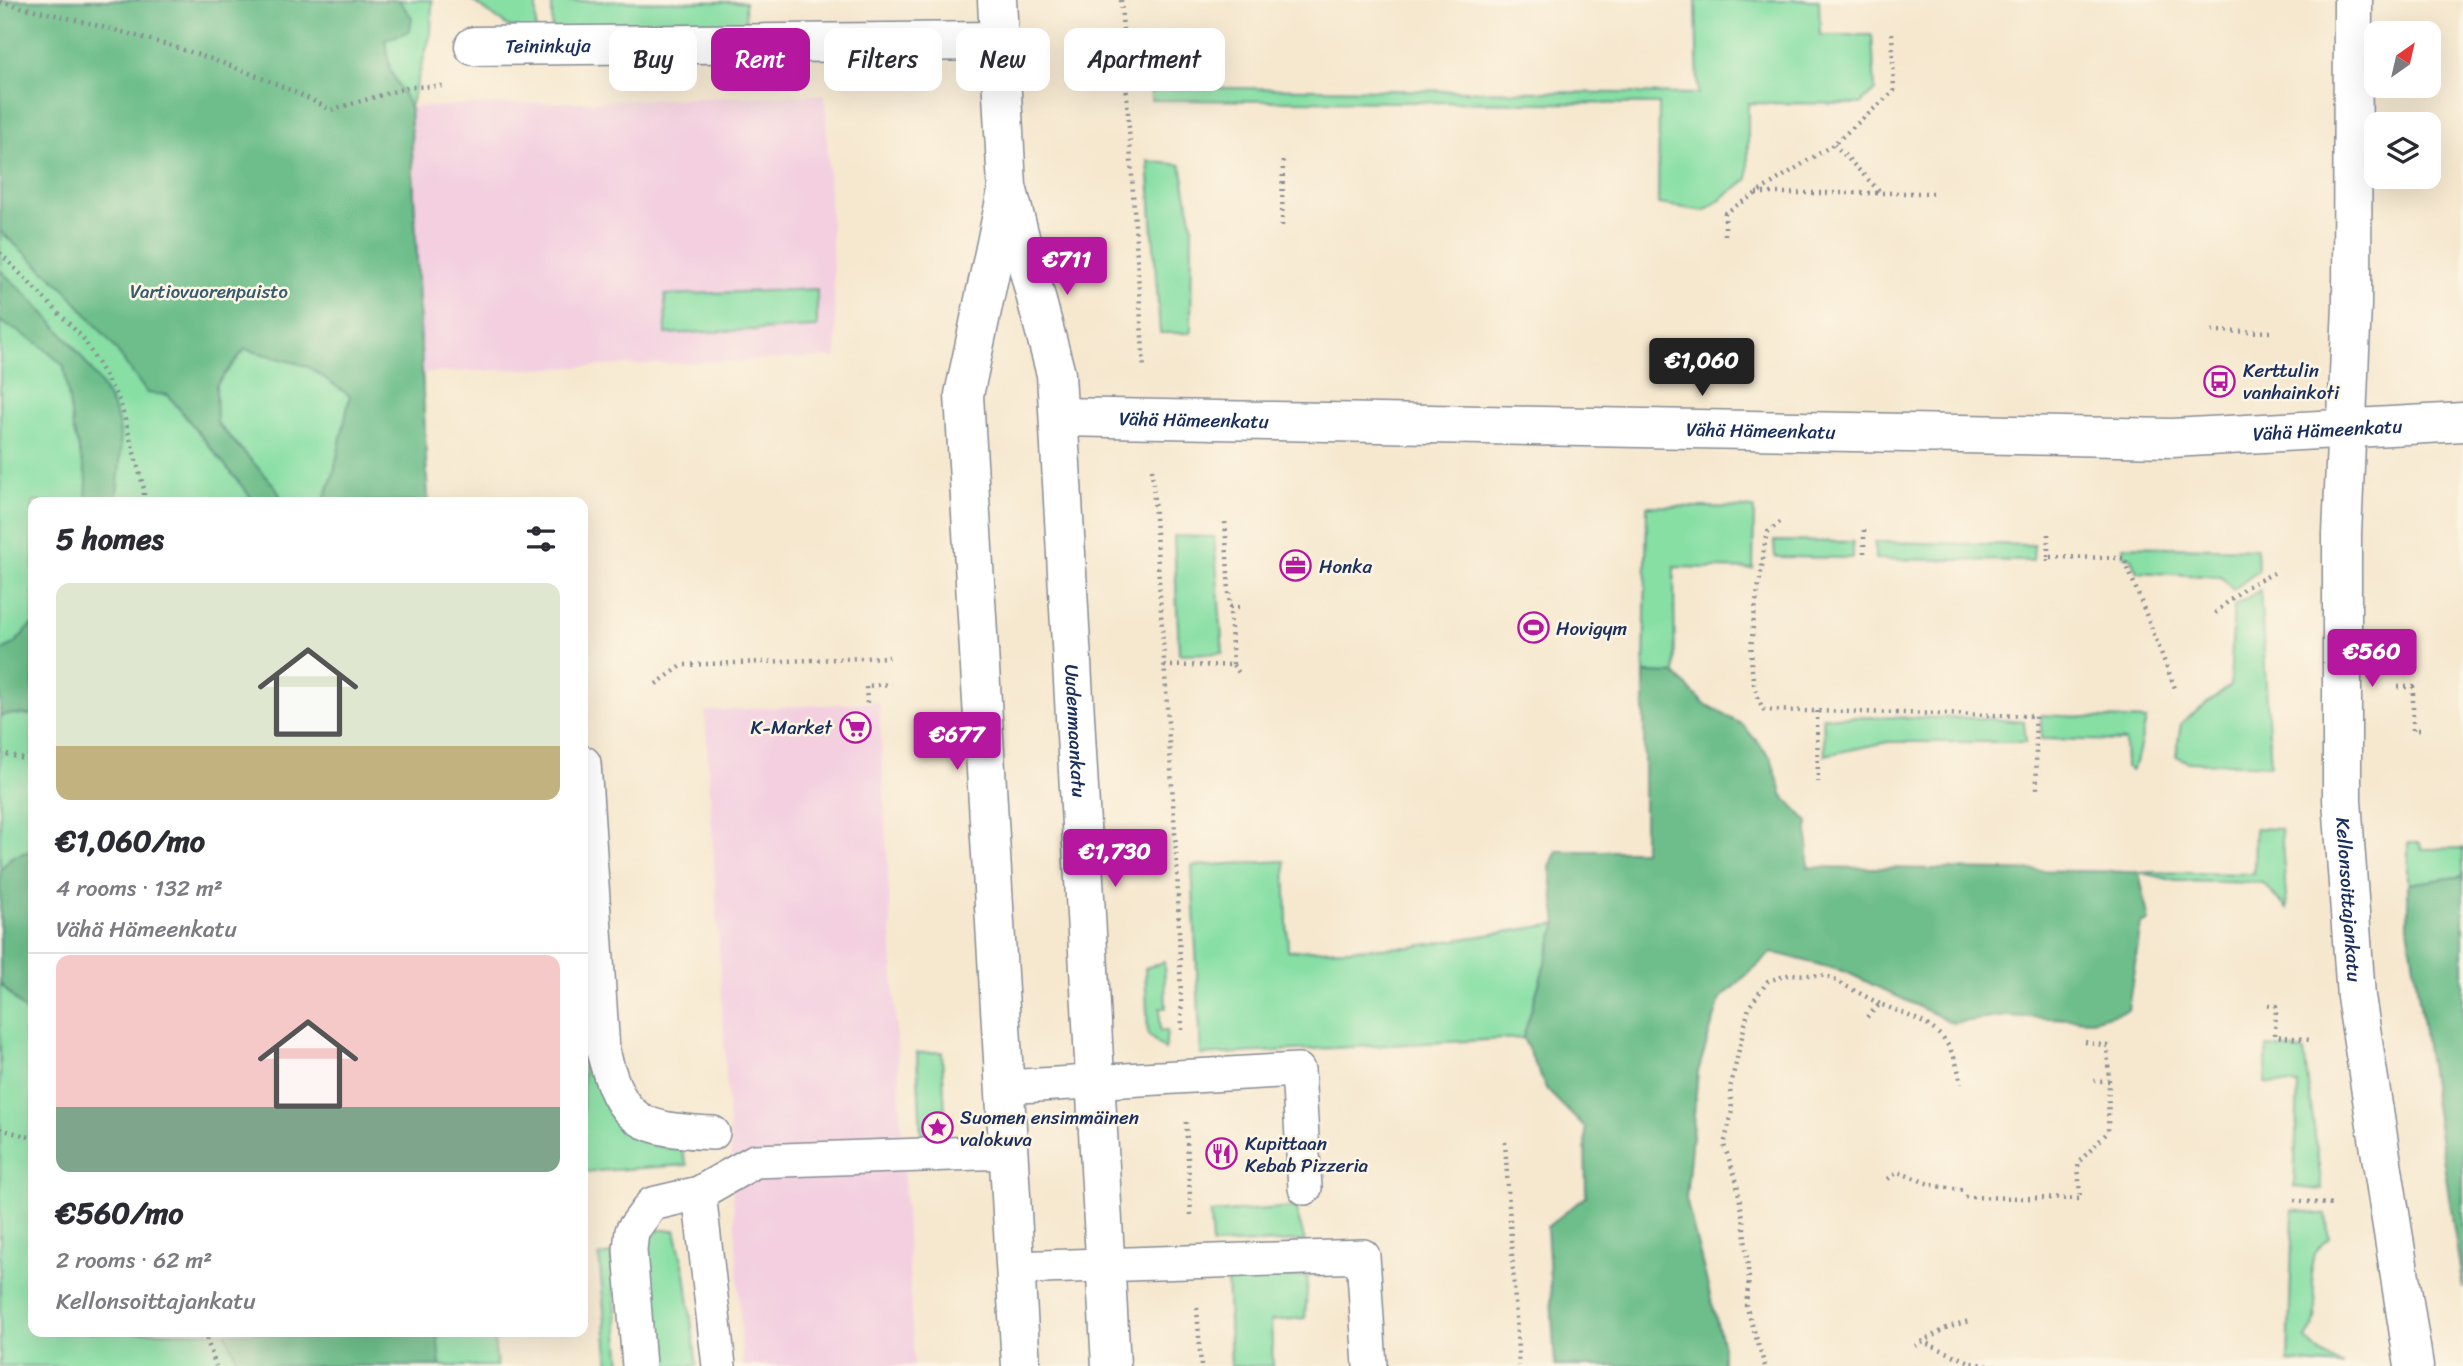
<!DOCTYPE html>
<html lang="en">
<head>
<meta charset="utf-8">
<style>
	:root { --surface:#fff; --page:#f2f2f3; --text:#2b2b33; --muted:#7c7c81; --line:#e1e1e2; --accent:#b5179e }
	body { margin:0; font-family:Sriracha,sans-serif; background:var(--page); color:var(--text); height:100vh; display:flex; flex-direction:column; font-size:26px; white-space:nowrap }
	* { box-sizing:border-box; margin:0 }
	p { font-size:23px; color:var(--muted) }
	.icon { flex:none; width:38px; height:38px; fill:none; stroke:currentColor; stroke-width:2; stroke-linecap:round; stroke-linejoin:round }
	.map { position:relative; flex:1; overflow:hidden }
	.side { position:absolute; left:28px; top:497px; width:560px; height:840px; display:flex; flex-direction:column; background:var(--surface); border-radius:14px; box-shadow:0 7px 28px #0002 }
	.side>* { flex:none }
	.top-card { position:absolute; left:609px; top:28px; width:665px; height:63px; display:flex; gap:14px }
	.needle { width:46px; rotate:34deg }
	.controls { position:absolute; left:2364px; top:21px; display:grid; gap:14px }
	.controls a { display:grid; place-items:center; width:77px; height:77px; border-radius:14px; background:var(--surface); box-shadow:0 7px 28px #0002; font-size:35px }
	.price { position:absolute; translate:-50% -60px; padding:0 16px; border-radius:7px; background:var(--accent); color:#fff; font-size:23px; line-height:46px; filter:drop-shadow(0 2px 4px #0008) }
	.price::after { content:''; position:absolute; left:50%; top:42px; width:21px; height:16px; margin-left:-10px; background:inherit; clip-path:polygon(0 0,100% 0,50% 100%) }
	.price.selected { background:#222; color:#fff }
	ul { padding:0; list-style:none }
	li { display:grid; align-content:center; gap:14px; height:371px; padding:0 28px }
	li+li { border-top:2px solid var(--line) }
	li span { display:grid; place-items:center; height:217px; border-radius:14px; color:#555 }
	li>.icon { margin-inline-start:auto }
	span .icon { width:126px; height:126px; fill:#fffc; stroke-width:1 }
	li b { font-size:30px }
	h2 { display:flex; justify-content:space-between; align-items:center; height:84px; padding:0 28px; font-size:30px }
	.chip { padding:0 24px; border-radius:14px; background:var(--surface); box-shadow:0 7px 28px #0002; font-size:24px; line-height:63px }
	.chip.selected { background:var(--accent); color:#fff }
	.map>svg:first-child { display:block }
	.built { fill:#f3cfe0 }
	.green { fill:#87dfa4; stroke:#518781; stroke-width:2 }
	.forest { fill:#6dbe8a; stroke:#447674; stroke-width:2 }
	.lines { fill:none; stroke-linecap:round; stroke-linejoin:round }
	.lane-casing { stroke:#888c96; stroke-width:36 }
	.street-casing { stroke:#888c96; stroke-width:41 }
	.secondary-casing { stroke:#888c96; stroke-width:41 }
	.path { stroke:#888c96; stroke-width:4.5; stroke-dasharray:2 5; stroke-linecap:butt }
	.lane { stroke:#fff; stroke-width:33 }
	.street { stroke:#fff; stroke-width:38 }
	.secondary { stroke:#fff; stroke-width:38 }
	.labels { text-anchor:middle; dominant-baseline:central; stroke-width:5; stroke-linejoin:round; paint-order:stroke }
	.street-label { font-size:19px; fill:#1b2f5e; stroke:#fcf5e5 }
	.park-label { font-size:19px; fill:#365b70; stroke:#fcf5e5 }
	.poi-label { font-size:19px; fill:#1b2f5e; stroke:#fcf5e5; text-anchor:start }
</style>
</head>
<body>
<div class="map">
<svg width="2463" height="1366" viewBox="0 0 2463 1366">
	<rect width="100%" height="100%" fill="#fcf5e5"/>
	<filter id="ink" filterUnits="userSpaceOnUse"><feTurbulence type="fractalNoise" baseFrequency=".0143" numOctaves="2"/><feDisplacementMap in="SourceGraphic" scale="14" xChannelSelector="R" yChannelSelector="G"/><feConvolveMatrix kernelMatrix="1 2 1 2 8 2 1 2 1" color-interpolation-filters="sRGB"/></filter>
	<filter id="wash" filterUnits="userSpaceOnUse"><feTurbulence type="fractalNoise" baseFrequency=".00686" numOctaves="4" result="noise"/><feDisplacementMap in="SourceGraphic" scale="28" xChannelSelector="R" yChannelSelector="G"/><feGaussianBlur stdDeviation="1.57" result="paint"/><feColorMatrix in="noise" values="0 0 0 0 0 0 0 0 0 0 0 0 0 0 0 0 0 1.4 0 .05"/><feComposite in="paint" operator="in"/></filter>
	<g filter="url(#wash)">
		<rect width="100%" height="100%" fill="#f6e8cf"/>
		<path class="built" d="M 825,94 L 837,357 L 421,373 L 410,107 Z
			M 879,702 L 914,1366 L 743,1366 L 705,711 Z"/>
		<path class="green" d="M 0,0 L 432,0 L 431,33 L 410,107 L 428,502 L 33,502 L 33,1332 L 493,1332 L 497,1366 L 0,1366 Z
			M 471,0 L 536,1 L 536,36 L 508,26 Z
			M 1696,0 L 1819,0 L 1820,35 L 1872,35 L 1875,90 L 1860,104 L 1748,103 L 1748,179 L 1704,211 L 1658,204 L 1659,104 L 1151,100 L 1151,87 L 1698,94 Z
			M 552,1 L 745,2 L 746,35 L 552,34 Z
			M 1148,161 L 1181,165 L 1192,225 L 1191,333 L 1160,333 Z
			M 817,289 L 817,327 L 666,334 L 665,295 Z
			M 1647,506 L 1754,508 L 1753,569 L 1674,567 L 1675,674 L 1644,673 Z
			M 1174,536 L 1214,537 L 1223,653 L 1179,654 Z
			M 1774,541 L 1853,542 L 1853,558 L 1775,557 Z
			M 1875,542 L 2034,545 L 2033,561 L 1875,559 Z
			M 2123,546 L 2257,549 L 2258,571 L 2233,590 L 2221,577 L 2137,572 L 2131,558 L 2123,556 Z
			M 2260,590 L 2271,765 L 2188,762 L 2176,756 L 2181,723 L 2230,686 L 2234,606 Z
			M 2041,715 L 2146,720 L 2136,763 L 2131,770 L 2126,767 L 2125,741 L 2041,739 Z
			M 1823,717 L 1980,718 L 2024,722 L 2026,742 L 1888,742 L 1825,755 Z
			M 2255,828 L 2281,829 L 2287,909 L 2263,883 L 2176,881 L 2139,872 L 2254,874 Z
			M 2408,843 L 2420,843 L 2421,849 L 2463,848 L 2463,876 L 2408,884 Z
			M 1285,861 L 1288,951 L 1410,947 L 1557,924 L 1523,1038 L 1201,1055 L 1192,866 Z
			M 1164,962 L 1166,1008 L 1160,1008 L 1160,1031 L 1167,1031 L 1165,1050 L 1148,1035 L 1145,968 Z
			M 2267,1047 L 2304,1051 L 2322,1190 L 2294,1187 L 2298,1085 L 2265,1083 Z
			M 942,1052 L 946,1134 L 921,1135 L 917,1053 Z
			M 583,1054 L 596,1054 C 602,1118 615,1143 682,1150 L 687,1165 L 583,1172 Z
			M 1295,1207 L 1305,1241 L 1212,1245 L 1210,1213 Z
			M 2293,1210 L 2326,1215 L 2329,1238 C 2294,1264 2324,1292 2314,1324 C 2313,1329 2308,1334 2306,1339 L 2321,1354 L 2343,1366 L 2288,1362 Z
			M 659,1230 L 675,1230 L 685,1273 L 697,1366 L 654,1366 L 647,1241 Z
			M 611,1254 L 621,1366 L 609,1366 L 599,1256 Z
			M 1308,1276 L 1305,1318 L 1271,1321 L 1273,1366 L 1231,1366 L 1227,1278 Z"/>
		<path class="forest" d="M 0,0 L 399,0 L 412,18 L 410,31 L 385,40 L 390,70 L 410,107 L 428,502 L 323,502 L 333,476 L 350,396 L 307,366 L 245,349 L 216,385 L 217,423 L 274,485 L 284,502 L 251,502 L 250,496 L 168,395 L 147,393 L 108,339 L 64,288 L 0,231 Z
			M 0,270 C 37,303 110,378 119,427 C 123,451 118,478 116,502 L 86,502 L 87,480 L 73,428 L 64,366 L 39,344 L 0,321 Z
			M 33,623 L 33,715 L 7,714 L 0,717 L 0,651 L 14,644 Z
			M 1644,673 L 1675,674 L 1703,703 L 1743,725 L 1771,758 L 1783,796 L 1808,822 L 1808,867 L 2139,872 L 2149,921 L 2141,924 L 2128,1010 L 2092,1020 L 2007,1016 L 1953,1023 L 1846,972 L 1772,952 L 1720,999 L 1698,1072 L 1686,1199 L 1723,1346 L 1723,1366 L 1555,1366 L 1547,1227 L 1586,1196 L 1585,1128 L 1547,1090 L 1523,1038 L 1557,924 L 1550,866 L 1557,851 L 1644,851 Z
			M 33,850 L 33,1020 L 0,983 L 0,870 L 11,857 Z
			M 2463,876 L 2463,1289 L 2408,927 L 2408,884 Z
			M 225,1332 L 437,1332 L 440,1366 L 240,1366 Z"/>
	</g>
	<g filter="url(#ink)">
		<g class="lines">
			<defs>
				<path id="lane" d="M 584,763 L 603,1051 C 622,1125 641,1129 713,1133
					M 1003,1087 L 1298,1070 L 1305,1188
					M 699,1193 L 719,1366
					M 1014,1268 L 1363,1256 L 1370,1366
					M 639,1366 L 630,1250 L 632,1231 L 652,1204 L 699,1193 L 755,1161 L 1007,1152"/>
				<g id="street">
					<path id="s1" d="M 2353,0 L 2352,305 L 2342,534 L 2342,800 L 2356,997 L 2414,1366"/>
					<path id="s2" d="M 474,46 L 999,41"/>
					<path id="s3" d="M 1059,417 L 2172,438 L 2463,422"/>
				</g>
				<g id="secondary">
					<path id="s4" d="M 997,0 L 1007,187 L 1056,374 L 1111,1366"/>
					<path d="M 1006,196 L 964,395 L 1021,1366"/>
				</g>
			</defs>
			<use href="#lane" class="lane-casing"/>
			<use href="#street" class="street-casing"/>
			<use href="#secondary" class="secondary-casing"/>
			<path class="path" d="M 1121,0 L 1144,369
				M 0,2 C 113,28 228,56 331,110 L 409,87 L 443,86
				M 1834,144 L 1881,193
				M 1756,193 L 1934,193
				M 1282,226 L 1283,160
				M 1725,235 L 1725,213 L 1834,144 L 1894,91 L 1892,32
				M 0,253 L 83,338 L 120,402 L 144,489 L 144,502
				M 2212,331 L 2272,332
				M 1152,469 L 1177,865 L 1182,1030
				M 1780,522 L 1768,532 L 1765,541 C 1761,591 1737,666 1764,710 L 2035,716 L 2037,789
				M 1864,530 L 1864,558
				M 2048,557 L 2048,533
				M 2048,561 L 2048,557 L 2124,558 L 2175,688
				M 1230,607 L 1242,607
				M 2215,613 L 2244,588 L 2274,573
				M 1233,665 L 1240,674
				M 1164,666 L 1233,665 L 1225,520
				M 656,684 L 683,665 L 889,657
				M 2398,687 L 2413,687 L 2413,730 L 2420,730
				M 867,703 L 866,686 L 891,684
				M 1817,711 L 1818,782
				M 0,752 L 33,762
				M 2268,1005 L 2276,1006 L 2275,1036 L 2310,1040
				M 1867,1017 L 1880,1004 C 1927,1023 1952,1029 1961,1084
				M 2085,1042 L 2107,1046 L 2109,1081
				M 1186,1122 L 1191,1215
				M 0,1129 L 33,1138
				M 1505,1142 L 1519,1366
				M 1888,1179 L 1898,1172 L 1932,1185 L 1965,1191
				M 1965,1197 L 2080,1199 L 2078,1163 L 2108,1132 L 2109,1081 L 2094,1081
				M 2294,1200 L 2333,1205
				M 1197,1308 L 1201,1366
				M 204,1332 L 216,1366
				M 1921,1341 L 1972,1363 L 1996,1366
				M 1915,1346 L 1948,1327 L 1969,1321
				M 1765,1366 L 1746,1305 L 1749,1279 L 1743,1218 L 1736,1179 L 1724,1145 L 1732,1111 L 1730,1088 L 1749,1007 L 1768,981 L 1791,974 L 1827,976 L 1880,1004"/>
			<use href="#lane" class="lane"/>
			<use href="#street" class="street"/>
			<use href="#secondary" class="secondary"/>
		</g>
	</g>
	<defs>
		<symbol id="bus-ring" viewBox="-11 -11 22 22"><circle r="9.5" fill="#fcf5e5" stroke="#b5179e" stroke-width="1.5"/><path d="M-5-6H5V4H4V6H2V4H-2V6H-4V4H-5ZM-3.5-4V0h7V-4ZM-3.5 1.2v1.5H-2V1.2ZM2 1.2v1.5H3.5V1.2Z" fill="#b5179e"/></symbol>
		<symbol id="office-ring" viewBox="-11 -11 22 22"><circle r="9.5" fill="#fcf5e5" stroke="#b5179e" stroke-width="1.5"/><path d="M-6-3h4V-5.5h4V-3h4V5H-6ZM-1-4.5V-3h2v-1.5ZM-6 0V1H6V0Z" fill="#b5179e"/></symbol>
		<symbol id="stadium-ring" viewBox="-11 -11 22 22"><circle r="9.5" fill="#fcf5e5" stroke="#b5179e" stroke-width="1.5"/><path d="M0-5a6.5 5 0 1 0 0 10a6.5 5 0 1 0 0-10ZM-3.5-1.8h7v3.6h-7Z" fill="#b5179e"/></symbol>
		<symbol id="supermarket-ring" viewBox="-11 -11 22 22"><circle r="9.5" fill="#fcf5e5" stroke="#b5179e" stroke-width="1.5"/><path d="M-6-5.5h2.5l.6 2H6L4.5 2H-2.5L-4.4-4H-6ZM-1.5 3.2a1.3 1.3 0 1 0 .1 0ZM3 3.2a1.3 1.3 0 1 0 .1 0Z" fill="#b5179e"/></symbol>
		<symbol id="sight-ring" viewBox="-11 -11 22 22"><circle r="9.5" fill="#fcf5e5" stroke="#b5179e" stroke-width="1.5"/><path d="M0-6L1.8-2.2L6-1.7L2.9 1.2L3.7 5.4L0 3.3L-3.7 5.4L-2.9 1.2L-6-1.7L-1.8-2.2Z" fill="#b5179e"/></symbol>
		<symbol id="restaurant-ring" viewBox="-11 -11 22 22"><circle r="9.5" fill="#fcf5e5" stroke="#b5179e" stroke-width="1.5"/><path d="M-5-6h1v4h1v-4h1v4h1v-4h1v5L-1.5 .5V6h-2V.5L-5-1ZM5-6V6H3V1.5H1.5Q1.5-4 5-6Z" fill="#b5179e"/></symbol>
	</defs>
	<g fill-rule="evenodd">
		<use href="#bus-ring" x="2202" y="364" width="35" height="35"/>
		<use href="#office-ring" x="1278" y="548" width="35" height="35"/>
		<use href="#stadium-ring" x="1516" y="610" width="35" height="35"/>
		<use href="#supermarket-ring" x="838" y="710" width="35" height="35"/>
		<use href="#sight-ring" x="920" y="1110" width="35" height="35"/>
		<use href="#restaurant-ring" x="1204" y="1136" width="35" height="35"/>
	</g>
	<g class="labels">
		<g class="street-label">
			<text stroke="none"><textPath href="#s2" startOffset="74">Teininkuja</textPath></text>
			<text stroke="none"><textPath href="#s3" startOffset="135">Vähä Hämeenkatu</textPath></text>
			<text stroke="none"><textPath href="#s3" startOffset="702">Vähä Hämeenkatu</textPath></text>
			<text stroke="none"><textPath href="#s3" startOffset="1269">Vähä Hämeenkatu</textPath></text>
			<text stroke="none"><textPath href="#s4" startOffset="738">Uudenmaankatu</textPath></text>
			<text stroke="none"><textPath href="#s1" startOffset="900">Kellonsoittajankatu</textPath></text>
		</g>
		<g class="park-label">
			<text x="209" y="291">Vartiovuorenpuisto</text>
		</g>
		<g class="poi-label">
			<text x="2243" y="370">Kerttulin<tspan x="2243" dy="22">vanhainkoti</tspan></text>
			<text x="1319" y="566">Honka</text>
			<text x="1556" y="628">Hovigym</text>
			<text x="832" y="727" text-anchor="end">K-Market</text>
			<text x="960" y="1117">Suomen ensimmäinen<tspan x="960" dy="22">valokuva</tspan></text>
			<text x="1245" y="1143">Kupittaan<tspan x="1245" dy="22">Kebab Pizzeria</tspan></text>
		</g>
	</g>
</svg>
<div class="controls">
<a><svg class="needle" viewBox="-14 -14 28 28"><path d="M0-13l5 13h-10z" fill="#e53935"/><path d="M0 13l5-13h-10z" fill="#7c7c81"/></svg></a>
<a><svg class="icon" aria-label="layers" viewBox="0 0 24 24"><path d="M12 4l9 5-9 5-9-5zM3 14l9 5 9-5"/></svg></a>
</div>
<b class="price" style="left:1067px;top:297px">€711</b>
<b class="price selected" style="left:1702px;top:398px">€1,060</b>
<b class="price" style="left:2372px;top:689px">€560</b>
<b class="price" style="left:957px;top:772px">€677</b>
<b class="price" style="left:1115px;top:889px">€1,730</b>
<div class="top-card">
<a class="chip">Buy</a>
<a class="chip selected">Rent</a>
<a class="chip">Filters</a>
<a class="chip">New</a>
<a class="chip">Apartment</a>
</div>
<section class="side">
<h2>5 homes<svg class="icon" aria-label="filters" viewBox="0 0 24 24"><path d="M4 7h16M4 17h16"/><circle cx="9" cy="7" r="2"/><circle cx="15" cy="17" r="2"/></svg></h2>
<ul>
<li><span style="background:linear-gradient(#dfe7d0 75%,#c2b280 0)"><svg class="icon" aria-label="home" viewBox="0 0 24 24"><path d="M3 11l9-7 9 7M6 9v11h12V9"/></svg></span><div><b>€1,060/mo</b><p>4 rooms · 132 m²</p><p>Vähä Hämeenkatu</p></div></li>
<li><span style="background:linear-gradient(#f6c9c9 70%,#7fa58c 0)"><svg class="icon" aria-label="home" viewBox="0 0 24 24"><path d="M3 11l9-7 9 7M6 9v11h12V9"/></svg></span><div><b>€560/mo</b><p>2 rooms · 62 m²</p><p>Kellonsoittajankatu</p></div></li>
</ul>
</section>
</div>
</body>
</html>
